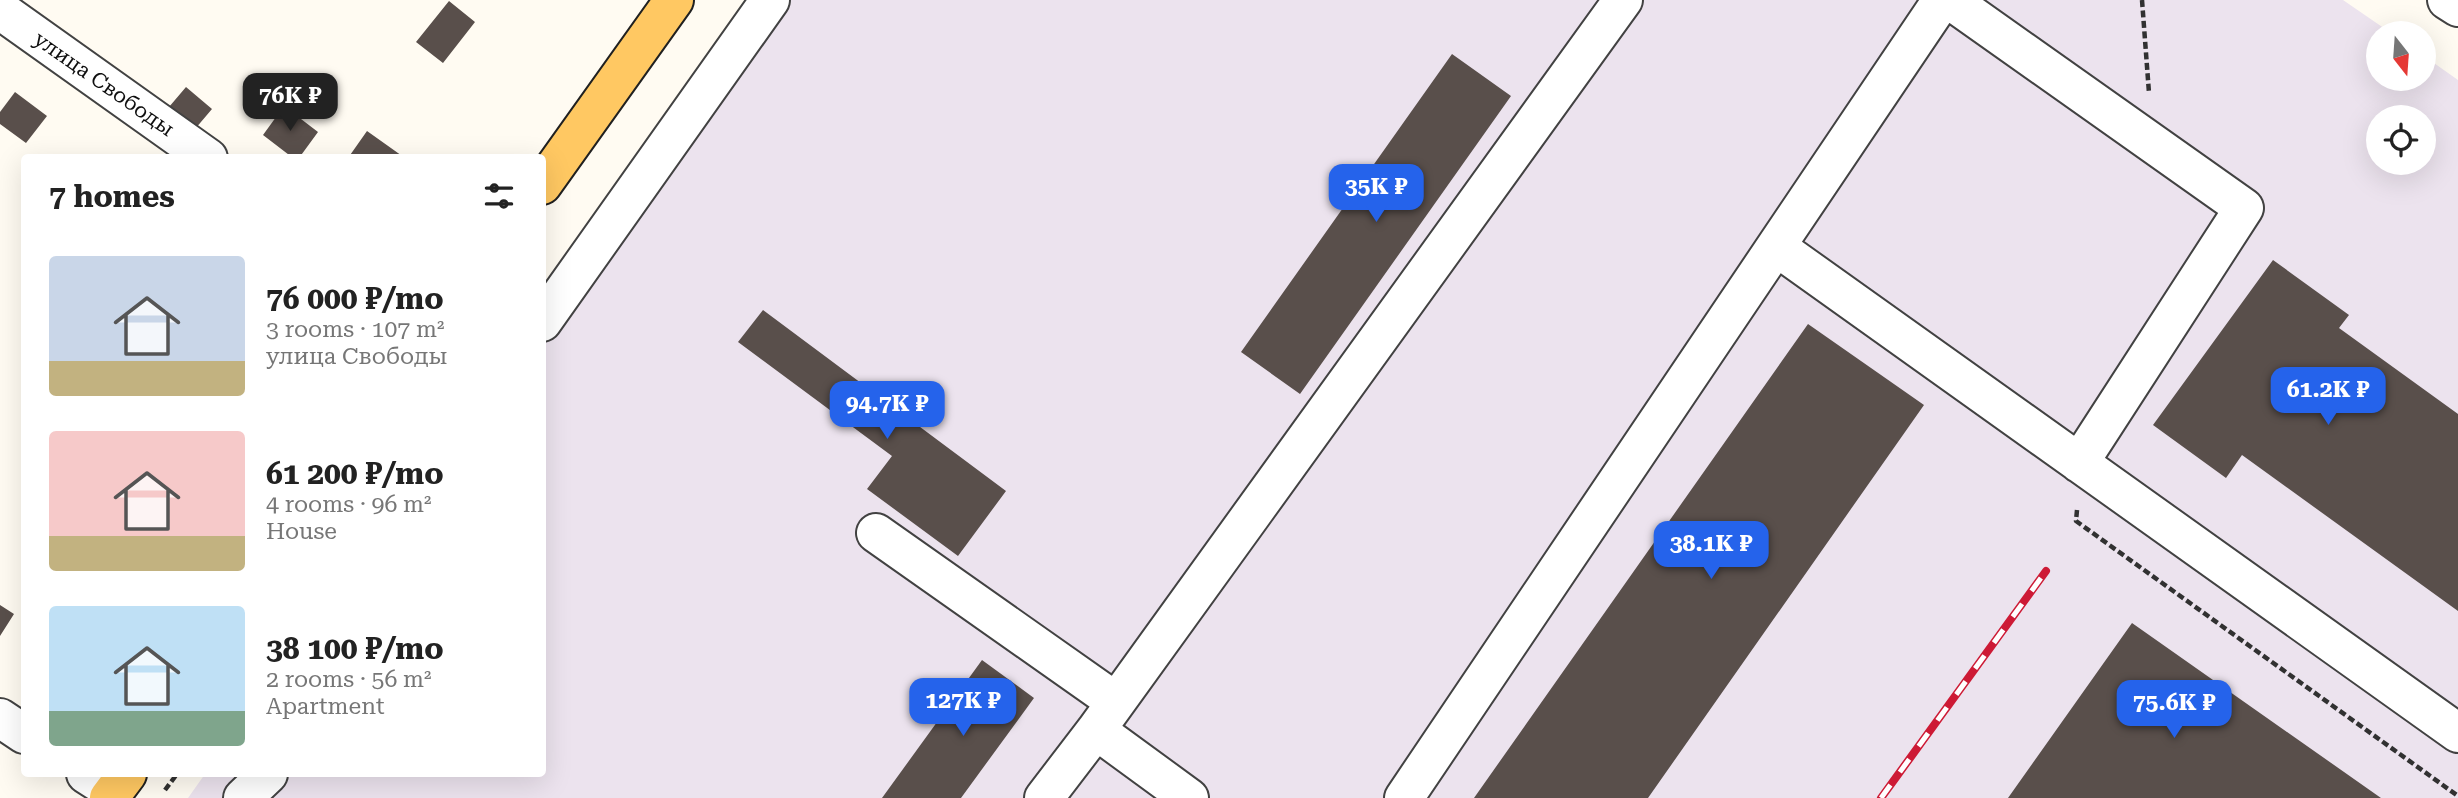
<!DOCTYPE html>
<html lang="en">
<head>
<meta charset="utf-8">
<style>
	:root { --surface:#fff; --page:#f2f2f2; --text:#222; --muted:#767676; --accent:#2563eb }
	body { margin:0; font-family:"Roboto Serif",serif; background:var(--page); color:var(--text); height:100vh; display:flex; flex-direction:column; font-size:26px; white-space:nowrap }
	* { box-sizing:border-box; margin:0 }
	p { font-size:23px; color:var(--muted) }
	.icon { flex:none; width:38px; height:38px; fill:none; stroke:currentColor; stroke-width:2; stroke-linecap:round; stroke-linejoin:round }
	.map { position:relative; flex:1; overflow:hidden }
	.side { position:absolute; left:21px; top:154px; width:525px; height:623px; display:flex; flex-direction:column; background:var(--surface); border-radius:7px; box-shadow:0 7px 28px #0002 }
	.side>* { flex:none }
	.needle { width:46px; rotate:163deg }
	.tools { position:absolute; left:2366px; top:21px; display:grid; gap:14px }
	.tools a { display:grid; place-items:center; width:70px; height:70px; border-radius:50%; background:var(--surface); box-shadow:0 7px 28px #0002; font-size:35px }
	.price { position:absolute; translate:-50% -60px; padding:0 16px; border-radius:14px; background:var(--accent); color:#fff; font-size:23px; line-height:46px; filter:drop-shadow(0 2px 4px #0008) }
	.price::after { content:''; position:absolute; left:50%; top:42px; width:21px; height:16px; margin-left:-10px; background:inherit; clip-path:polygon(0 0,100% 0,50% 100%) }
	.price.selected { background:#222; color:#fff }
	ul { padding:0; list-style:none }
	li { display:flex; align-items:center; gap:21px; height:175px; padding:0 28px }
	li span { display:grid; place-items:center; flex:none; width:196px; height:140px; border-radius:7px; color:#555 }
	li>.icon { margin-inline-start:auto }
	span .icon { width:84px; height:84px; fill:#fffc; stroke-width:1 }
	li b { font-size:30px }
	h2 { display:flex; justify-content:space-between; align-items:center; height:84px; padding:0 28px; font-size:30px }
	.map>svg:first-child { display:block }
	.industrial { fill:#ece3ee; fill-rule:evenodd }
	.building { fill:#594f4b }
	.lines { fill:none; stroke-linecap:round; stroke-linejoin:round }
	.minor-casing { stroke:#424242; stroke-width:42 }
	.major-casing { stroke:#202020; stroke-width:42 }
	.path { stroke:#313131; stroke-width:4.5; stroke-dasharray:7 3.5; stroke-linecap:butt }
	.minor { stroke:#fff; stroke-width:38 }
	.major { stroke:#ffc862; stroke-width:38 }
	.rail-casing { stroke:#cd1a35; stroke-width:8 }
	.rail { stroke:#fff; stroke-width:5; stroke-dasharray:16; stroke-linecap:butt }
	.labels { text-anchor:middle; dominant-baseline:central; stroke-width:7; stroke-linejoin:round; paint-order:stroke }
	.street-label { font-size:21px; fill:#0f0f0f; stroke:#fff }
</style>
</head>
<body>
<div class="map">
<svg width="2458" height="798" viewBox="0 0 2458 798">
	<rect width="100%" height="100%" fill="#fffbf2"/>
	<path class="industrial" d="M 748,0 L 2343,0 L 2391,33 L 2378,33 L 2378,79 L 2424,79 L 2424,56 L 2458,80 L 2458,798 L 188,798 L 205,774 L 542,774 L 543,293 ZM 2378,117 L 2424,117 L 2424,163 L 2378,163 Z"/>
	<path class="building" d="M 449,1 L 475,22 L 443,63 L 416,42 Z
		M 1452,54 L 1511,96 L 1300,394 L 1241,352 Z
		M 186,87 L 212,109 L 195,129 L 169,107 Z
		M 15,92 L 47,116 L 26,143 L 0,124 L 0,112 Z
		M 284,106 L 318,132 L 299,158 L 293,158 L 263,135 Z
		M 367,131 L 405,158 L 348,158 Z
		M 2273,260 L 2349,315 L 2339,328 L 2458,414 L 2458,611 L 2242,455 L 2226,478 L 2153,425 Z
		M 763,310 L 1006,491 L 958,556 L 867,489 L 892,456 L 738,342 Z
		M 1808,324 L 1924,405 L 1648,798 L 1474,798 Z
		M 0,605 L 14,614 L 0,636 Z
		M 2132,623 L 2381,798 L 2008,798 Z
		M 982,660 L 1034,698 L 961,798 L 882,798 Z"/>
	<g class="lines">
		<defs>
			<path id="minor" d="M 1950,0 L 2244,208 L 2079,463
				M 2447,0 L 2458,7
				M 0,10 L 208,158
				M 1778,248 L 2458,733
				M 542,322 L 770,0
				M 876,533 L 1116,702
				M 0,718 L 24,734
				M 86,774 L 114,792
				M 243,798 L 268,774
				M 1044,798 L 1096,730
				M 1189,798 L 1096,730 L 1623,0
				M 1404,798 L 1942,0"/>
			<path id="major" d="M 542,185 L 674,0
				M 109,798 L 127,774"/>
		</defs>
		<use href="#minor" class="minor-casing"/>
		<use href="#major" class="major-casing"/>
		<path class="path" d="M 2142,0 L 2149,93
			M 2077,510 L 2076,521 L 2458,796
			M 165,790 L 177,774"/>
		<use href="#minor" class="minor"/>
		<use href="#major" class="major"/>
		<defs>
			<path id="rail" d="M 1881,798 L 2046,571"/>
		</defs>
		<use href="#rail" class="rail-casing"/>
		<use href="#rail" class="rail"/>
	</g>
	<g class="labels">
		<g class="street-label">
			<text transform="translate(104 84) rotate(35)">улица Свободы</text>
		</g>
	</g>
</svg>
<div class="tools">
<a><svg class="needle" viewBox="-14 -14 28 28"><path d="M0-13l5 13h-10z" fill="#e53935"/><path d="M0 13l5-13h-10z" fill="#767676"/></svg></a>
<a><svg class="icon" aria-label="locate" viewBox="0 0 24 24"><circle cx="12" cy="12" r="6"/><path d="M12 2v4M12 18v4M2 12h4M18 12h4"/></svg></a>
</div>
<b class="price selected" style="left:290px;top:133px">76K ₽</b>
<b class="price" style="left:1376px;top:224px">35K ₽</b>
<b class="price" style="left:2328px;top:427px">61.2K ₽</b>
<b class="price" style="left:887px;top:441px">94.7K ₽</b>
<b class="price" style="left:1711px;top:581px">38.1K ₽</b>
<b class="price" style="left:963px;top:738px">127K ₽</b>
<b class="price" style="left:2174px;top:740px">75.6K ₽</b>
<section class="side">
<h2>7 homes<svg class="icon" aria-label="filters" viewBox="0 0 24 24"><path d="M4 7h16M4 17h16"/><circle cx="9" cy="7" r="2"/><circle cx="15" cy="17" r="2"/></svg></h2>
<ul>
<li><span style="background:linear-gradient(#c9d6e8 75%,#c2b280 0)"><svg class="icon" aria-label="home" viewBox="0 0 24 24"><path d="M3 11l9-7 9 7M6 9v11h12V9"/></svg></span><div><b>76 000 ₽/mo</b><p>3 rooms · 107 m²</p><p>улица Свободы</p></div></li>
<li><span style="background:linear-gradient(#f6c9c9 75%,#c2b280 0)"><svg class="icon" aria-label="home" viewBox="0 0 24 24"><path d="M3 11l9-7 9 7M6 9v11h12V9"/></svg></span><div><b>61 200 ₽/mo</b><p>4 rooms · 96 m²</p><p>House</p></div></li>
<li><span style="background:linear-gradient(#bfe0f5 75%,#7fa58c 0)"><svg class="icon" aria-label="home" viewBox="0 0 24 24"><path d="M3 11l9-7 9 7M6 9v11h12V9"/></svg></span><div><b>38 100 ₽/mo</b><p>2 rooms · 56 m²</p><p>Apartment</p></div></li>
</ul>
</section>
</div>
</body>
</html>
